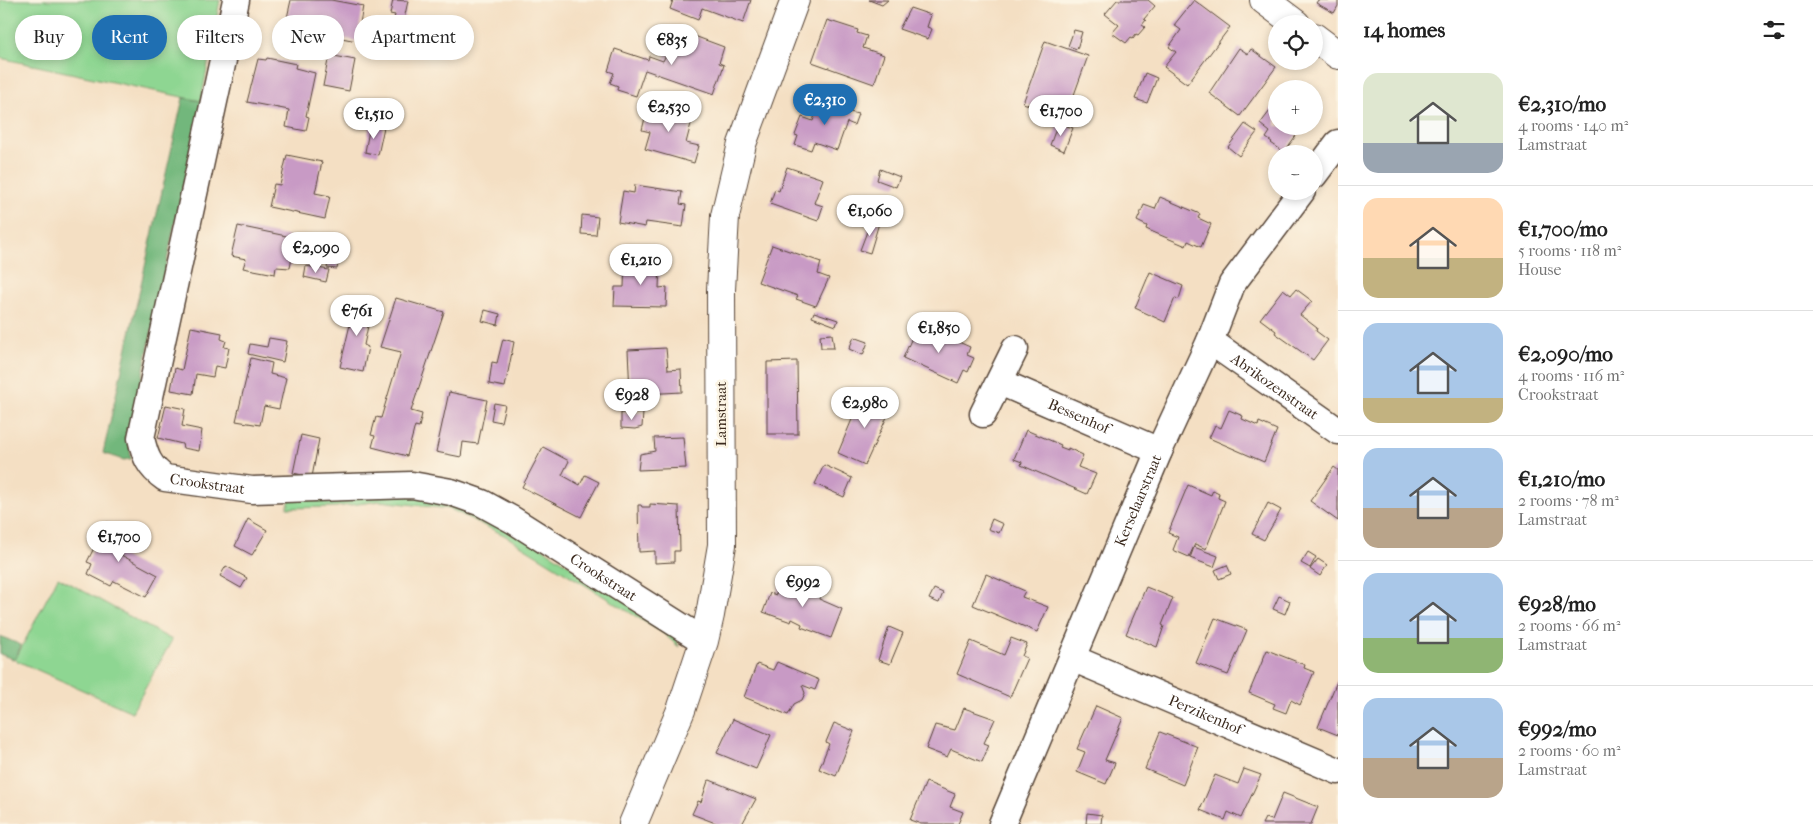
<!DOCTYPE html>
<html lang="en">
<head>
<meta charset="utf-8">
<style>
	:root { --surface:#fff; --page:#f2f2f2; --text:#222; --muted:#767676; --line:#e0e0e0; --accent:#1f6fb2 }
	body { margin:0; font-family:"IM FELL French Canon",serif; background:var(--page); color:var(--text); height:100vh; display:flex; flex-direction:column; font-size:19px; white-space:nowrap }
	* { box-sizing:border-box; margin:0 }
	p { font-size:16px; color:var(--muted) }
	.icon { flex:none; width:28px; height:28px; fill:none; stroke:currentColor; stroke-width:2; stroke-linecap:round; stroke-linejoin:round }
	.map { position:relative; flex:1; overflow:hidden }
	.side { display:flex; flex-direction:column; background:var(--surface); width:475px }
	.side>* { flex:none }
	.hud { position:absolute; left:15px; top:15px; width:475px; height:45px; display:flex; gap:10px }
	.controls { position:absolute; left:1268px; top:15px; display:grid; gap:10px }
	.controls a { display:grid; place-items:center; width:55px; height:55px; border-radius:50%; background:var(--surface); box-shadow:0 2px 8px #0003; font-size:25px }
	.price { position:absolute; translate:-50% -42px; padding:0 11px; border-radius:18px; background:#fff; color:#222; font-size:16px; line-height:32px; filter:drop-shadow(0 1px 2px #0008) }
	.price::after { content:''; position:absolute; left:50%; top:30px; width:15px; height:11px; margin-left:-8px; background:inherit; clip-path:polygon(0 0,100% 0,50% 100%) }
	.price.selected { background:var(--accent); color:#fff }
	ul { padding:0; list-style:none }
	li { display:flex; align-items:center; gap:15px; height:125px; padding:0 25px }
	li+li { border-top:1px solid var(--line) }
	li span { display:grid; place-items:center; flex:none; width:140px; height:100px; border-radius:15px; color:#555 }
	li>.icon { margin-inline-start:auto }
	span .icon { width:60px; height:60px; fill:#fffc; stroke-width:1 }
	li b { font-size:21px }
	h2 { display:flex; justify-content:space-between; align-items:center; height:60px; padding:0 25px; font-size:21px }
	.tag { padding:0 18px; border-radius:22px; background:var(--surface); box-shadow:0 2px 8px #0003; font-size:18px; line-height:45px }
	.tag.selected { background:var(--accent); color:#fff }
	main { display:flex; flex:1; min-height:0 }
	.map>svg:first-child { display:block }
	.green { fill:#8ed692; stroke:#648058 }
	.forest { fill:#72b77c; stroke:#56704d }
	.building { fill:#c89ac5 }
	.lines { fill:none; stroke-linecap:round; stroke-linejoin:round }
	.minor-casing { stroke:#574537; stroke-width:29 }
	.tertiary-casing { stroke:#574537; stroke-width:30 }
	.minor { stroke:#fff; stroke-width:26 }
	.tertiary { stroke:#fff; stroke-width:28 }
	.labels { text-anchor:middle; dominant-baseline:central; stroke-width:5; stroke-linejoin:round; paint-order:stroke }
	.street-label { font-size:15px; fill:#3b2a1e; stroke:#fcf5e5 }
</style>
</head>
<body>
<main>
<div class="map">
<svg width="1338" height="824" viewBox="0 0 1338 824">
	<rect width="100%" height="100%" fill="#fcf5e5"/>
	<filter id="ink" filterUnits="userSpaceOnUse"><feTurbulence type="fractalNoise" baseFrequency=".02" numOctaves="2"/><feDisplacementMap in="SourceGraphic" scale="10" xChannelSelector="R" yChannelSelector="G"/><feConvolveMatrix kernelMatrix="1 2 1 2 8 2 1 2 1" color-interpolation-filters="sRGB"/></filter>
	<filter id="wash" filterUnits="userSpaceOnUse"><feTurbulence type="fractalNoise" baseFrequency=".0096" numOctaves="4" result="noise"/><feDisplacementMap in="SourceGraphic" scale="20" xChannelSelector="R" yChannelSelector="G"/><feGaussianBlur stdDeviation="1.12" result="paint"/><feColorMatrix in="noise" values="0 0 0 0 0 0 0 0 0 0 0 0 0 0 0 0 0 1.4 0 .05"/><feComposite in="paint" operator="in"/></filter>
	<g filter="url(#wash)">
		<rect width="100%" height="100%" fill="#f4dfc3"/>
		<path class="green" d="M 0,0 L 220,0 L 201,101 L 0,58 Z
			M 405,491 L 486,512 L 674,632 L 679,647 L 663,633 L 504,535 L 450,509 L 380,501 L 336,507 L 287,508 L 291,497 Z
			M 58,577 L 172,640 L 132,712 L 15,660 Z"/>
		<path class="forest" d="M 183,98 L 201,101 L 129,439 L 131,459 L 123,460 L 103,453 Z
			M 0,636 L 21,645 L 15,660 L 0,654 Z"/>
		<g id="blocks">
			<path class="building" d="M 291,0 L 331,0 L 363,6 L 357,41 L 285,27 Z
				M 393,0 L 408,1 L 403,24 L 393,22 L 395,15 L 390,14 Z
				M 673,0 L 751,0 L 743,23 L 702,8 L 698,20 L 670,9 Z
				M 869,0 L 888,0 L 882,5 Z
				M 1117,0 L 1148,0 L 1155,6 L 1144,19 L 1146,20 L 1142,25 L 1145,27 L 1138,35 L 1136,34 L 1133,38 L 1131,37 L 1126,43 L 1112,33 L 1119,25 L 1105,14 Z
				M 1194,0 L 1230,27 L 1187,84 L 1164,67 L 1176,52 L 1169,47 L 1181,30 L 1174,25 Z
				M 1318,0 L 1338,0 L 1338,6 L 1334,13 L 1316,3 Z
				M 910,8 L 931,15 L 927,27 L 932,29 L 928,39 L 899,29 Z
				M 827,20 L 858,30 L 857,33 L 867,36 L 863,48 L 884,55 L 874,84 L 812,62 Z
				M 1074,30 L 1082,32 L 1077,49 L 1068,46 Z
				M 676,34 L 687,38 L 689,34 L 724,47 L 719,63 L 724,65 L 714,94 L 645,70 L 636,96 L 617,90 L 618,86 L 610,83 L 614,73 L 608,71 L 615,49 L 648,60 L 649,56 L 663,61 Z
				M 1045,41 L 1088,56 L 1066,117 L 1023,103 Z
				M 1239,48 L 1248,54 L 1251,49 L 1276,67 L 1240,116 L 1209,93 Z
				M 329,55 L 355,60 L 349,91 L 323,86 Z
				M 267,58 L 296,64 L 295,68 L 315,73 L 306,116 L 309,117 L 306,131 L 286,127 L 289,110 L 247,102 L 258,59 L 266,60 Z
				M 1145,73 L 1157,78 L 1147,103 L 1135,99 Z
				M 820,99 L 851,109 L 850,112 L 858,114 L 854,125 L 847,122 L 837,150 L 814,142 L 811,150 L 795,145 L 798,136 L 795,135 L 802,117 L 813,121 Z
				M 1276,103 L 1276,126 L 1303,126 L 1284,152 L 1271,143 L 1272,142 L 1266,138 L 1270,132 L 1260,124 Z
				M 657,105 L 693,116 L 686,143 L 699,146 L 694,163 L 645,149 L 650,132 L 642,130 L 648,106 L 657,108 Z
				M 1058,123 L 1073,128 L 1064,151 L 1050,145 Z
				M 1245,124 L 1257,132 L 1239,156 L 1228,147 Z
				M 370,125 L 384,127 L 378,155 L 365,152 Z
				M 287,155 L 322,162 L 315,193 L 330,196 L 325,219 L 269,207 L 274,184 L 280,185 Z
				M 787,167 L 823,179 L 814,203 L 823,206 L 818,221 L 770,204 L 775,189 L 779,191 Z
				M 880,169 L 900,177 L 896,187 L 877,180 Z
				M 635,185 L 682,192 L 680,204 L 686,205 L 683,227 L 646,222 L 645,227 L 618,222 L 623,191 L 634,193 Z
				M 1160,197 L 1200,214 L 1198,218 L 1211,224 L 1201,247 L 1188,241 L 1186,246 L 1146,229 L 1147,226 L 1137,221 L 1144,205 L 1155,209 Z
				M 582,215 L 598,217 L 596,235 L 581,234 Z
				M 871,221 L 879,223 L 870,253 L 860,250 Z
				M 238,226 L 296,238 L 290,268 L 276,267 L 275,274 L 243,268 L 246,259 L 231,256 Z
				M 332,241 L 342,243 L 337,269 L 327,268 Z
				M 772,245 L 821,262 L 818,274 L 829,278 L 816,306 L 796,299 L 798,296 L 758,282 Z
				M 625,261 L 660,262 L 659,288 L 667,287 L 666,307 L 614,306 L 615,287 L 624,287 Z
				M 306,266 L 329,270 L 326,282 L 304,277 Z
				M 1150,272 L 1183,286 L 1179,299 L 1175,298 L 1165,322 L 1135,308 Z
				M 1283,289 L 1291,295 L 1296,289 L 1312,301 L 1300,315 L 1317,328 L 1316,331 L 1328,340 L 1313,360 L 1275,333 L 1276,331 L 1260,319 Z
				M 396,298 L 444,312 L 411,411 L 422,414 L 419,427 L 415,426 L 407,456 L 372,447 L 375,436 L 371,435 L 376,417 L 381,418 L 401,352 L 380,347 Z
				M 356,299 L 373,302 L 364,345 L 368,347 L 363,372 L 340,367 Z
				M 485,310 L 500,314 L 498,325 L 482,321 Z
				M 814,312 L 838,320 L 836,326 L 812,317 Z
				M 918,324 L 970,347 L 967,355 L 974,358 L 968,372 L 964,370 L 958,383 L 903,358 Z
				M 191,327 L 222,333 L 221,339 L 226,341 L 224,347 L 229,348 L 225,368 L 215,366 L 213,377 L 196,374 L 193,394 L 171,390 L 175,368 L 182,370 Z
				M 832,334 L 834,348 L 821,348 L 820,335 Z
				M 854,337 L 868,342 L 863,355 L 849,349 Z
				M 269,338 L 287,341 L 283,362 L 248,354 L 250,344 L 267,347 Z
				M 503,339 L 514,342 L 505,387 L 489,384 L 492,362 L 497,363 Z
				M 666,348 L 668,370 L 681,369 L 682,392 L 625,395 L 625,393 L 630,392 L 628,350 Z
				M 251,358 L 272,363 L 270,374 L 286,378 L 279,409 L 264,406 L 260,425 L 236,421 Z
				M 797,361 L 798,434 L 767,434 L 767,362 Z
				M 449,392 L 487,400 L 478,444 L 463,442 L 461,457 L 436,452 Z
				M 863,393 L 892,406 L 865,465 L 838,453 Z
				M 494,403 L 505,405 L 501,422 L 491,420 Z
				M 166,405 L 185,409 L 182,426 L 202,430 L 199,451 L 183,448 L 182,444 L 158,438 Z
				M 1229,410 L 1243,416 L 1242,419 L 1258,426 L 1259,422 L 1277,430 L 1264,462 L 1209,438 L 1215,425 L 1221,428 Z
				M 621,413 L 643,413 L 642,427 L 635,429 L 621,428 Z
				M 1026,430 L 1061,445 L 1060,447 L 1068,450 L 1068,448 L 1083,455 L 1078,467 L 1096,474 L 1087,494 L 1021,465 L 1022,462 L 1014,459 Z
				M 301,435 L 319,439 L 312,477 L 293,473 Z
				M 683,437 L 686,468 L 638,470 L 640,454 L 655,451 L 654,438 Z
				M 543,447 L 569,461 L 562,475 L 580,485 L 585,475 L 599,482 L 581,517 L 522,487 Z
				M 824,465 L 852,478 L 844,497 L 815,484 Z
				M 1334,467 L 1338,470 L 1338,521 L 1310,501 Z
				M 1188,485 L 1211,495 L 1213,490 L 1219,493 L 1218,498 L 1225,501 L 1206,549 L 1195,544 L 1189,557 L 1173,550 L 1178,537 L 1168,533 Z
				M 1268,503 L 1281,510 L 1264,540 L 1252,534 Z
				M 650,504 L 679,506 L 680,551 L 674,551 L 674,562 L 655,563 L 655,551 L 639,552 L 638,505 L 641,505 L 642,507 L 650,507 Z
				M 248,519 L 267,530 L 252,555 L 235,546 Z
				M 992,519 L 1003,524 L 999,533 L 988,529 Z
				M 107,522 L 132,535 L 121,555 L 158,575 L 146,597 L 114,581 L 111,586 L 88,574 L 92,564 L 87,562 Z
				M 1194,547 L 1218,556 L 1214,567 L 1190,558 Z
				M 1308,552 L 1316,557 L 1310,568 L 1301,563 Z
				M 1318,559 L 1327,565 L 1320,576 L 1310,569 Z
				M 1227,565 L 1231,574 L 1219,579 L 1215,570 Z
				M 226,566 L 247,578 L 241,588 L 220,576 Z
				M 986,574 L 1025,591 L 1022,597 L 1048,607 L 1037,632 L 973,605 Z
				M 788,578 L 805,582 L 804,585 L 810,586 L 808,590 L 820,594 L 819,599 L 842,609 L 831,638 L 801,627 L 802,624 L 792,619 L 791,622 L 763,612 L 770,593 L 776,595 L 780,584 L 785,586 Z
				M 1146,587 L 1173,598 L 1162,625 L 1164,626 L 1157,647 L 1126,634 Z
				M 934,589 L 943,593 L 939,603 L 929,599 Z
				M 1279,596 L 1290,601 L 1285,614 L 1273,609 Z
				M 1215,618 L 1247,630 L 1228,675 L 1196,663 Z
				M 889,627 L 903,633 L 890,664 L 878,660 Z
				M 1011,638 L 1027,644 L 1022,656 L 1027,658 L 1010,697 L 957,674 L 971,641 L 1004,655 Z
				M 1267,650 L 1305,665 L 1304,668 L 1314,672 L 1300,705 L 1291,700 L 1286,713 L 1273,708 L 1275,704 L 1249,693 Z
				M 777,662 L 819,680 L 815,690 L 802,685 L 805,693 L 802,700 L 794,704 L 788,715 L 744,697 L 757,664 L 773,670 Z
				M 1338,679 L 1338,735 L 1318,727 Z
				M 1096,706 L 1123,718 L 1105,760 L 1115,763 L 1106,784 L 1077,772 L 1085,752 L 1077,749 Z
				M 964,708 L 995,719 L 984,743 L 989,745 L 982,762 L 951,749 L 947,757 L 926,749 L 935,725 L 955,730 Z
				M 733,719 L 771,735 L 756,769 L 717,753 Z
				M 834,723 L 854,731 L 836,776 L 819,769 L 829,744 L 826,742 Z
				M 1160,732 L 1198,747 L 1183,785 L 1145,769 Z
				M 1244,769 L 1261,775 L 1241,818 L 1228,812 L 1225,820 L 1200,810 L 1215,775 L 1238,784 Z
				M 710,780 L 756,799 L 742,824 L 718,824 L 692,814 L 698,801 L 701,802 L 708,781 Z
				M 926,782 L 955,794 L 950,807 L 963,812 L 958,824 L 921,824 L 910,820 Z
				M 1283,793 L 1318,807 L 1311,824 L 1262,824 L 1265,818 L 1272,820 Z
				M 1087,813 L 1102,815 L 1101,824 L 1086,824 Z"/>
		</g>
	</g>
	<g filter="url(#ink)">
		<use href="#blocks" fill-opacity="0" stroke="#574537" stroke-width="1"/>
		<g class="lines">
			<defs>
				<g id="minor">
					<path id="s1" d="M 236,0 L 141,438 C 145,456 149,467 165,478 L 252,490 L 412,485 L 451,492 L 482,503 L 513,520 L 704,641"/>
					<path d="M 1314,175 L 1338,143"/>
					<path id="s2" d="M 1210,341 L 1338,431"/>
					<path id="s3" d="M 1000,382 L 1159,451"/>
					<path d="M 983,414 L 1015,349"/>
					<path id="s4" d="M 1072,658 L 1338,771"/>
					<path id="s5" d="M 1002,824 L 1159,451 L 1210,341 L 1232,284 L 1302,191"/>
				</g>
				<path id="tertiary" d="M 1264,0 L 1296,24
					M 1314,37 L 1338,55
					M 633,824 L 681,710 L 704,641 L 710,615 L 722,545 L 721,290 L 725,216 L 742,144 L 795,0"/>
			</defs>
			<use href="#minor" class="minor-casing"/>
			<use href="#tertiary" class="tertiary-casing"/>
			<use href="#minor" class="minor"/>
			<use href="#tertiary" class="tertiary"/>
		</g>
	</g>
	<g class="labels">
		<g class="street-label">
			<text stroke="none"><textPath href="#s2" startOffset="79">Abrikozenstraat</textPath></text>
			<text transform="translate(721 414) rotate(-90)">Lamstraat</text>
			<text stroke="none"><textPath href="#s3" startOffset="86">Bessenhof</textPath></text>
			<text stroke="none"><textPath href="#s1" startOffset="539">Crookstraat</textPath></text>
			<text stroke="none"><textPath href="#s5" startOffset="351">Kerselaarstraat</textPath></text>
			<text stroke="none"><textPath href="#s1" startOffset="959">Crookstraat</textPath></text>
			<text stroke="none"><textPath href="#s4" startOffset="145">Perzikenhof</textPath></text>
		</g>
	</g>
</svg>
<div class="controls">
<a><svg class="icon" aria-label="locate" viewBox="0 0 24 24"><circle cx="12" cy="12" r="6"/><path d="M12 2v4M12 18v4M2 12h4M18 12h4"/></svg></a>
<a>+</a>
<a>−</a>
</div>
<b class="price" style="left:672px;top:66px">€835</b>
<b class="price selected" style="left:825px;top:126px">€2,310</b>
<b class="price" style="left:669px;top:133px">€2,530</b>
<b class="price" style="left:1061px;top:137px">€1,700</b>
<b class="price" style="left:374px;top:140px">€1,510</b>
<b class="price" style="left:870px;top:237px">€1,060</b>
<b class="price" style="left:316px;top:274px">€2,090</b>
<b class="price" style="left:641px;top:286px">€1,210</b>
<b class="price" style="left:357px;top:337px">€761</b>
<b class="price" style="left:939px;top:354px">€1,850</b>
<b class="price" style="left:632px;top:421px">€928</b>
<b class="price" style="left:865px;top:429px">€2,980</b>
<b class="price" style="left:119px;top:563px">€1,700</b>
<b class="price" style="left:803px;top:608px">€992</b>
<div class="hud">
<a class="tag">Buy</a>
<a class="tag selected">Rent</a>
<a class="tag">Filters</a>
<a class="tag">New</a>
<a class="tag">Apartment</a>
</div>
</div>
<section class="side">
<h2>14 homes<svg class="icon" aria-label="filters" viewBox="0 0 24 24"><path d="M4 7h16M4 17h16"/><circle cx="9" cy="7" r="2"/><circle cx="15" cy="17" r="2"/></svg></h2>
<ul>
<li><span style="background:linear-gradient(#dfe7d0 70%,#9aa5b1 0)"><svg class="icon" aria-label="home" viewBox="0 0 24 24"><path d="M3 11l9-7 9 7M6 9v11h12V9"/></svg></span><div><b>€2,310/mo</b><p>4 rooms · 140 m²</p><p>Lamstraat</p></div></li>
<li><span style="background:linear-gradient(#ffd9b3 60%,#c2b280 0)"><svg class="icon" aria-label="home" viewBox="0 0 24 24"><path d="M3 11l9-7 9 7M6 9v11h12V9"/></svg></span><div><b>€1,700/mo</b><p>5 rooms · 118 m²</p><p>House</p></div></li>
<li><span style="background:linear-gradient(#a9c7e8 75%,#c2b280 0)"><svg class="icon" aria-label="home" viewBox="0 0 24 24"><path d="M3 11l9-7 9 7M6 9v11h12V9"/></svg></span><div><b>€2,090/mo</b><p>4 rooms · 116 m²</p><p>Crookstraat</p></div></li>
<li><span style="background:linear-gradient(#a9c7e8 60%,#b9a48a 0)"><svg class="icon" aria-label="home" viewBox="0 0 24 24"><path d="M3 11l9-7 9 7M6 9v11h12V9"/></svg></span><div><b>€1,210/mo</b><p>2 rooms · 78 m²</p><p>Lamstraat</p></div></li>
<li><span style="background:linear-gradient(#a9c7e8 65%,#8fb573 0)"><svg class="icon" aria-label="home" viewBox="0 0 24 24"><path d="M3 11l9-7 9 7M6 9v11h12V9"/></svg></span><div><b>€928/mo</b><p>2 rooms · 66 m²</p><p>Lamstraat</p></div></li>
<li><span style="background:linear-gradient(#a9c7e8 60%,#b9a48a 0)"><svg class="icon" aria-label="home" viewBox="0 0 24 24"><path d="M3 11l9-7 9 7M6 9v11h12V9"/></svg></span><div><b>€992/mo</b><p>2 rooms · 60 m²</p><p>Lamstraat</p></div></li>
</ul>
</section>
</main>
</body>
</html>
